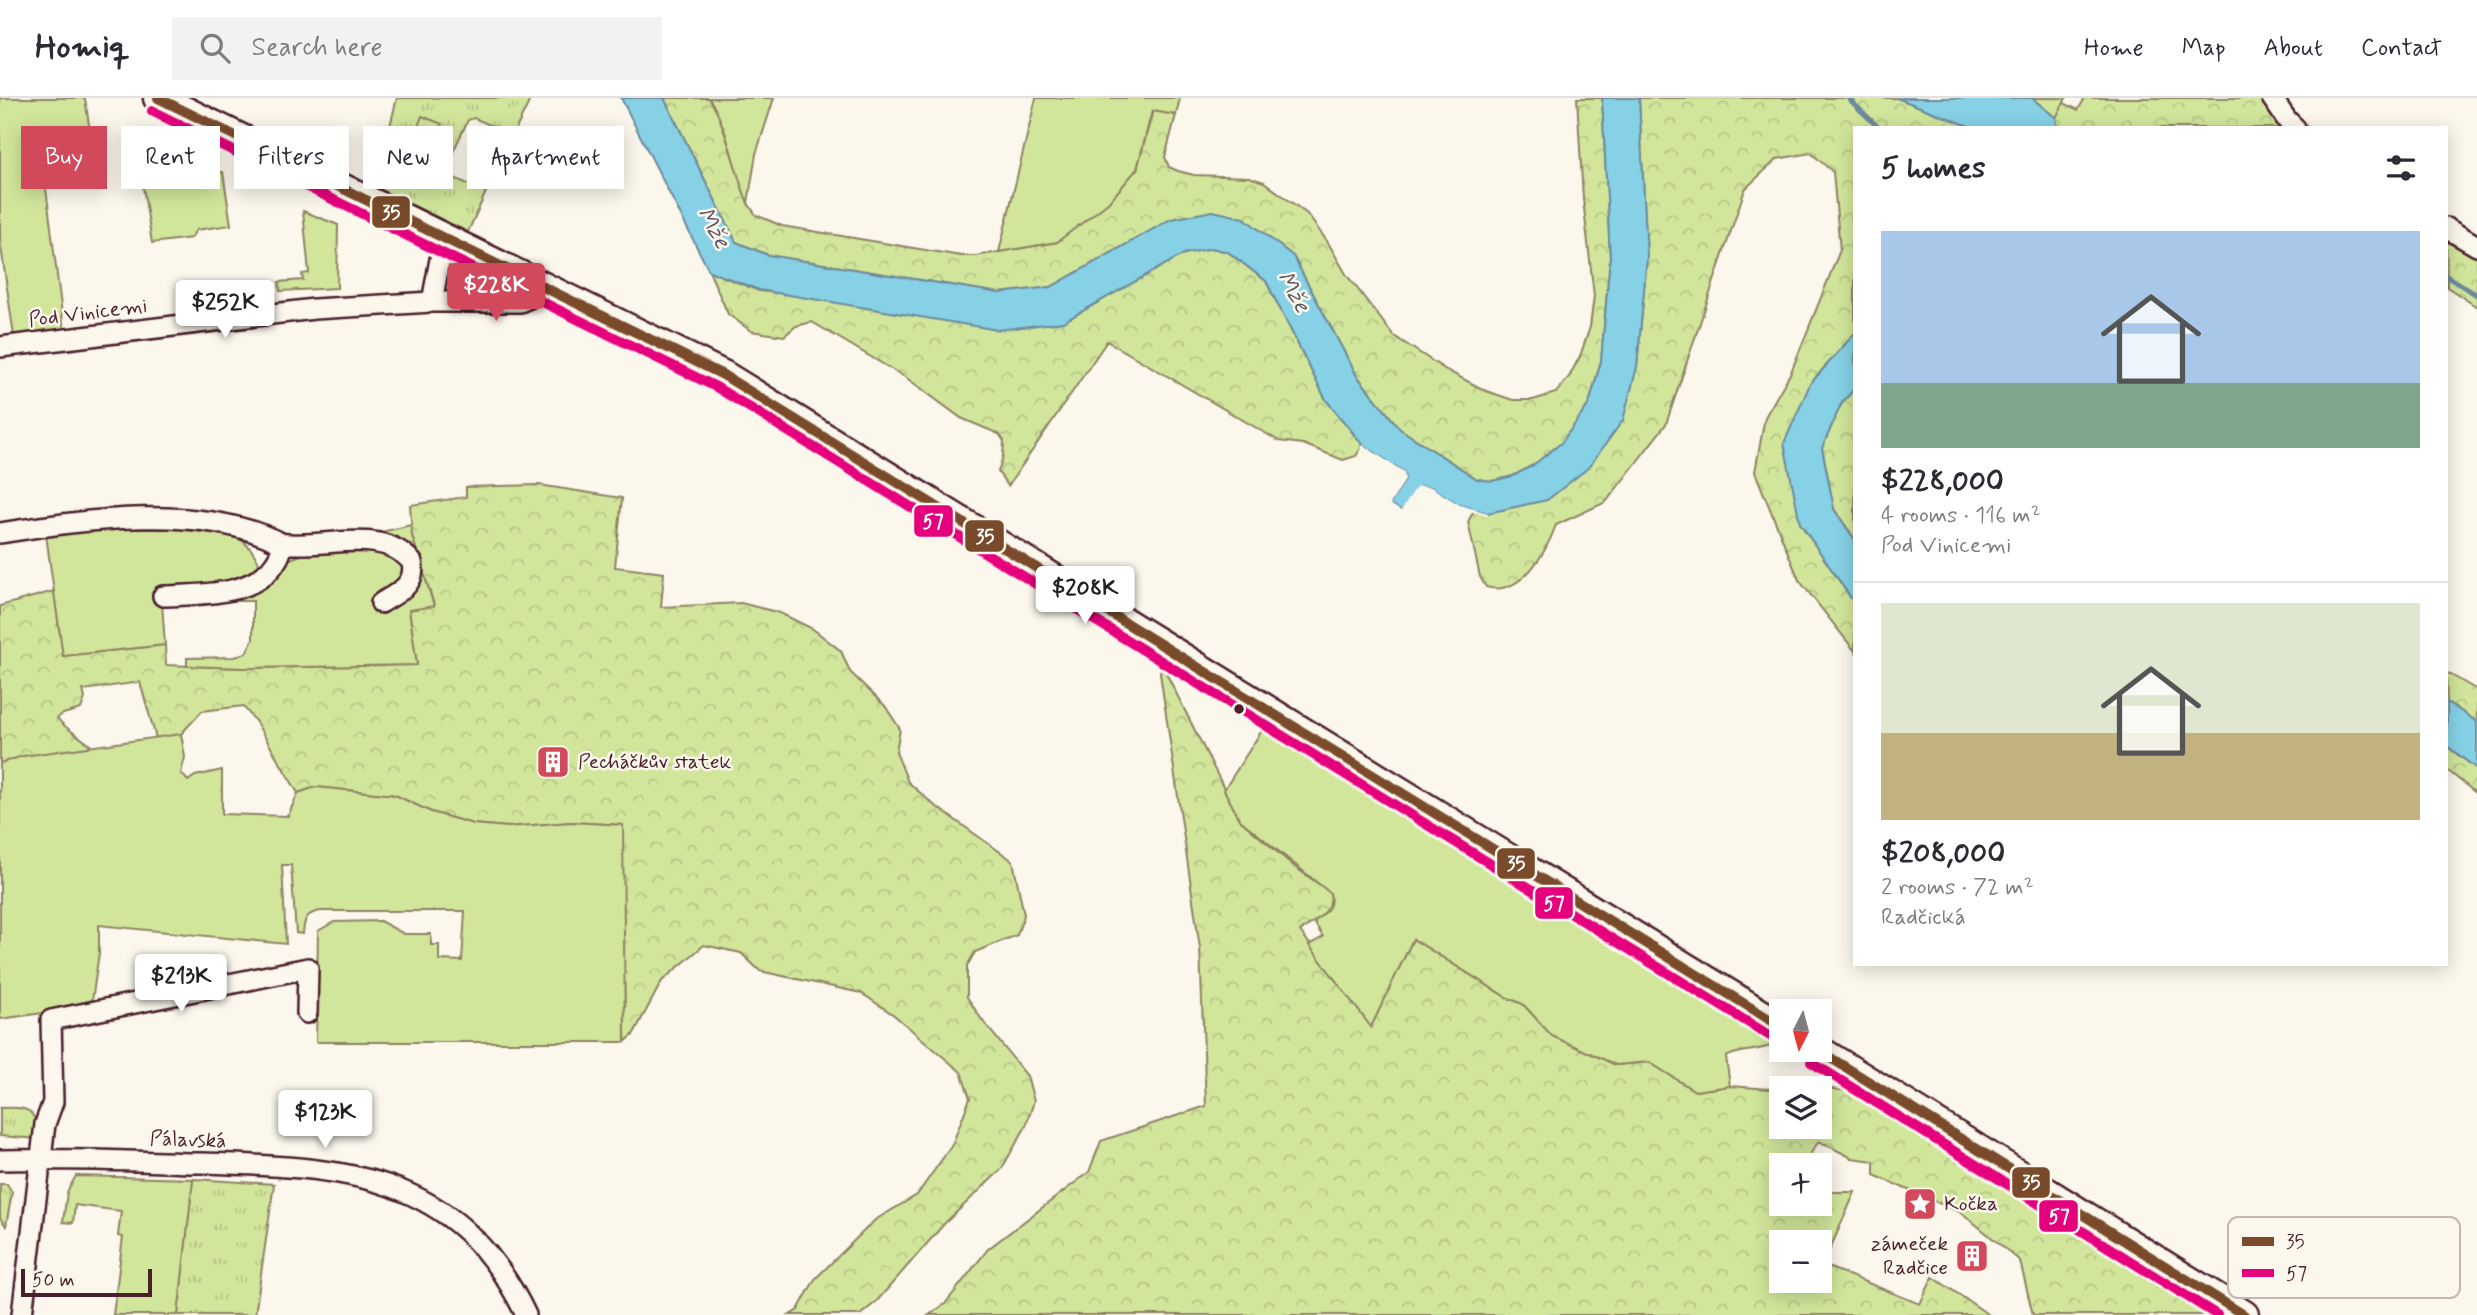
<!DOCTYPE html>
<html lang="en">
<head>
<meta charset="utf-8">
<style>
	:root { --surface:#fff; --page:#f2f2f3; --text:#2b2b33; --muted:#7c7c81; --line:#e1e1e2; --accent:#d1495b }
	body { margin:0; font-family:Mynerve,sans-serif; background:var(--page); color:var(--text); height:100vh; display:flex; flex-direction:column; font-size:26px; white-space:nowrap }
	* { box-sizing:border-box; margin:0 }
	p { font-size:23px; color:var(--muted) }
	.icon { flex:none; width:38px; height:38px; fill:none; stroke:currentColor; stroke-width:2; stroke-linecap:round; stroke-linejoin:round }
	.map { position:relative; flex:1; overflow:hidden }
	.side { position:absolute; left:1853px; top:28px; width:595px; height:840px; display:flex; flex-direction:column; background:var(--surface); border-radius:0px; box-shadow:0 4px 18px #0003 }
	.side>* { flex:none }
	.banner { position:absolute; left:21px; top:28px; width:665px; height:63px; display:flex; gap:14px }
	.needle { width:46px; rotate:186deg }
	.fabs { position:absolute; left:1769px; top:901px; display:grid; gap:14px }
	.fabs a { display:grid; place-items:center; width:63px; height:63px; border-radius:0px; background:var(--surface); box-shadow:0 4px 18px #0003; font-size:35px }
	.scale { position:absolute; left:21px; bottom:18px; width:131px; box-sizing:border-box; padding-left:7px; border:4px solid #4a1f2b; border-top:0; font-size:19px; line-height:24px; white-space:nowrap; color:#4a1f2b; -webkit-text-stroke:5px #fbf7ec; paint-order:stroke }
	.price { position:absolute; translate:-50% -60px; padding:0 16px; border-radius:7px; background:#fff; color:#222; font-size:23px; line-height:46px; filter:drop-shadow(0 2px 4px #0008) }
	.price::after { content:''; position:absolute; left:50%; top:42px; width:21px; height:16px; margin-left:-10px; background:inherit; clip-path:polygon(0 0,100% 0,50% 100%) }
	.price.current { background:var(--accent); color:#fff }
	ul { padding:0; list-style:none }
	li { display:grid; align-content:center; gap:14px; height:371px; padding:0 28px }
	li+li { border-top:2px solid var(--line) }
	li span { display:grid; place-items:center; height:217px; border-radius:0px; color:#555 }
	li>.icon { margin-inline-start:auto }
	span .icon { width:126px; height:126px; fill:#fffc; stroke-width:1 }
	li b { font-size:30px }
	h2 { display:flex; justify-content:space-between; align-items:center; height:84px; padding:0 28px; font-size:30px }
	.tag { padding:0 24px; border-radius:0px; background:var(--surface); box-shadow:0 4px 18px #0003; font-size:24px; line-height:63px }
	.tag.current { background:var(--accent); color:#fff }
	header { display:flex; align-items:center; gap:42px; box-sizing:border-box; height:98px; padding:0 35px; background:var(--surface); border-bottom:2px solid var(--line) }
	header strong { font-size:33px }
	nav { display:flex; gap:38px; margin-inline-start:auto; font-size:24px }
	.search { width:490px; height:63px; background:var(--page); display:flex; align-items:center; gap:18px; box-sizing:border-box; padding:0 24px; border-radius:0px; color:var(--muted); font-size:26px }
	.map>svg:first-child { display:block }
	.grass { fill:url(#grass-tufts); stroke:#8e8263; stroke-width:2 }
	.forest { fill:url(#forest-crowns); stroke:#8e8263; stroke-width:2; fill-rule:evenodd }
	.garden { fill:#d1e69b; stroke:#8e8263; stroke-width:2 }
	.water { fill:#86d1e6; stroke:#6e8a9b; stroke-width:2 }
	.pier { fill:#fbf7ec }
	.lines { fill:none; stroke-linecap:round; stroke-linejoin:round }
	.stream { stroke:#6e8a9b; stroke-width:5 }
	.street-casing { stroke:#4a1f2b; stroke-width:24 }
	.secondary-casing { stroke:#4a1f2b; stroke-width:33 }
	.street { stroke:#fbf7ec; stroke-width:19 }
	.secondary { stroke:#fbf7ec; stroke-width:28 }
	.bus-1-casing { stroke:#fbf7ec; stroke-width:16 }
	.bus-2-casing { stroke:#fbf7ec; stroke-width:16 }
	.bus-1 { stroke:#7a4b2a; stroke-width:10 }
	.bus-2 { stroke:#e5007d; stroke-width:10 }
	.bus-dot { fill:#4a1f2b; stroke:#fbf7ec; stroke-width:2.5 }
	.labels { text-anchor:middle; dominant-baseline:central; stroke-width:5; stroke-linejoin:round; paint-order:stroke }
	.street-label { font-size:21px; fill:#4a1f2b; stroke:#fbf7ec }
	.poi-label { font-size:21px; fill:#4a1f2b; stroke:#fbf7ec; text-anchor:start }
	.water-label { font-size:23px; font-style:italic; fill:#5c5463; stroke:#fbf7ec }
	.key { fill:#fbf7ec; stroke:#c6b6b2; stroke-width:2 }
	.key-label { font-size:19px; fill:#4a1f2b }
	.line-badge { stroke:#fbf7ec; stroke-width:2.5 }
	.badge-label { font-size:19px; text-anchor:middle; font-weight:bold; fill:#fff }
</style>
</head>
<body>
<header>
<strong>Homiq</strong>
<div class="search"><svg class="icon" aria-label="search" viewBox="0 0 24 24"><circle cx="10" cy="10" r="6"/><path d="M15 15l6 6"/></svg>Search here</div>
<nav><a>Home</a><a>Map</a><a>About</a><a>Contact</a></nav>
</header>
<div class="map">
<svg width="2477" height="1217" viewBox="0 0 2477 1217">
	<defs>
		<pattern id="grass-tufts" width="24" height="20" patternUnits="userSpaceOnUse" patternTransform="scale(1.75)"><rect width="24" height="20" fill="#d1e69b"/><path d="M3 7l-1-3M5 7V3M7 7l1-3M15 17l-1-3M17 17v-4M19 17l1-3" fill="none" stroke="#b5c586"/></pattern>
		<pattern id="forest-crowns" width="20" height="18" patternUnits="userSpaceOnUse" patternTransform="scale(1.75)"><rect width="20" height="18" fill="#d1e69b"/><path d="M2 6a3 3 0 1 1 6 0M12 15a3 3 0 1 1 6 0" fill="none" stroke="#b5c586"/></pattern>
	</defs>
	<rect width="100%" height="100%" fill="#fbf7ec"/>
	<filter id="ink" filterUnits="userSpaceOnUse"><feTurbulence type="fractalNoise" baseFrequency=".0143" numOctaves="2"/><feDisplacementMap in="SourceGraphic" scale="14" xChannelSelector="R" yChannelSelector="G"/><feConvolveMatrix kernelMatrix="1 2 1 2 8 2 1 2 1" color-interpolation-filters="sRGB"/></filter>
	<g filter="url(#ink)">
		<path class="grass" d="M 397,0 L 531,0 L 513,37 L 474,20 L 468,22 L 443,75 L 486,94 L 468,134 L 381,92 L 378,76 Z
			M 0,1010 C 29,1009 36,1010 38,1041 L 0,1038 Z
			M 193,1081 L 274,1086 L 255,1217 L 178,1217 Z
			M 0,1086 L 7,1086 L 12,1094 L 6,1128 L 0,1120 Z"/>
		<path class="forest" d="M 664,0 L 709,0 L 717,12 L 748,105 L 756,117 L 782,128 L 961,158 L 976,158 L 1057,144 L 1137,71 L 1153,12 L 1176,17 L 1165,59 L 1169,69 L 1178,73 L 1194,77 L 1249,79 L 1264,84 L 1307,116 L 1327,143 L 1346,176 L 1394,238 L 1446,272 L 1486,293 L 1513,302 L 1533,302 L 1556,295 L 1569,279 L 1580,258 L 1590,229 L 1594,198 L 1583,101 L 1577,0 L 1602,0 L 1610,159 L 1601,263 L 1589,306 L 1562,345 L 1532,368 L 1513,378 L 1492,383 L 1477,381 L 1400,331 L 1357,278 L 1293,158 L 1171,121 L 1051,189 L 999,195 L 768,157 L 736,144 Z
			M 1639,0 L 1897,0 L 1974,30 L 1855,30 L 1855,235 L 1810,286 L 1800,425 L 1855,506 L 1855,553 L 1799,482 L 1755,374 L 1765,319 L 1791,274 L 1840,152 L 1833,74 L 1811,55 L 1777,61 L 1745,91 L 1666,326 L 1606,404 L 1556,427 C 1546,454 1522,499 1486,489 L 1480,479 L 1468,424 L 1474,412 L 1488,415 L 1508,410 L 1637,269 L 1647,159 Z
			M 2032,0 L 2054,0 L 2078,12 L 2085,0 L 2281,0 L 2306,30 L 2058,30 L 2056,20 Z
			M 2446,123 L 2477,141 L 2477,209 L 2447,189 Z
			M 1212,150 L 1228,154 L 1266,183 L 1326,302 L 1363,347 L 1356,358 L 1343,362 L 1303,346 L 1279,343 L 1107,243 L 1008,388 L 998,374 L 1003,358 L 1004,343 L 999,336 L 961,320 L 908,281 L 812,224 L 796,228 L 784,238 L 751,233 L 728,216 L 709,173 L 759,193 L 1063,224 L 1184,156 Z
			M 1855,290 L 1855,442 L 1834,411 L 1822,350 L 1841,306 Z
			M 539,387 L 622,400 L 615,469 L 664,475 L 661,509 L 741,505 L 780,515 L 813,531 L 841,553 L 850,574 L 885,608 L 900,631 L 896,654 L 908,684 L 934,707 L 1013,763 L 1024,817 L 1017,837 L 975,854 L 967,868 L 967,899 L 982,922 L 1027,978 L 1034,1003 L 1026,1028 L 1001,1072 L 944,1126 L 876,1204 L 860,1217 L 790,1217 L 798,1212 L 815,1181 L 875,1122 L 917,1097 L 952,1047 L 970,1000 L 961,974 L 894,917 L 861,895 L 760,873 L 741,855 L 704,847 L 662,883 L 633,937 L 625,944 L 622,727 L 571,724 L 508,729 L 473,726 L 431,714 L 395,697 L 316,689 L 298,695 L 256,624 L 243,608 L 202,613 L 181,636 L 156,640 L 140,584 L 83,592 L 85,600 L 81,611 L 63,616 L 57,620 C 66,632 81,638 92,649 L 0,776 L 0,508 L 54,493 L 63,558 L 165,547 L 166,567 L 244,570 L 417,567 L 409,511 L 434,507 L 412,438 L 410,407 L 466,399 L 466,389 Z
			M 1161,565 L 1240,722 L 1296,770 L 1330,794 C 1335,814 1313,824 1300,833 L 1371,928 L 1413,841 L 1506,899 L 1523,906 L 1552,938 L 1616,967 L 1649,964 L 1695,993 L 1730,988 L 1770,991 L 1807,987 L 1859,995 L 2211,1217 L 2033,1217 L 2020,1163 L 1962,1115 L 1874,1077 L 1874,1063 L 1852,1060 L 1819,1043 L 1803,1067 L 1782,1068 L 1782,1106 L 1820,1106 L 1820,1094 L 1855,1094 L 1823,1167 L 1920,1206 L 1933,1179 L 1989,1217 L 929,1217 L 945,1206 L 988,1151 L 1089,1074 L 1101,1043 L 1206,1008 L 1200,850 L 1160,575 ZM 1782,990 L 1820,990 L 1820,1029 L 1782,1029 ZM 1782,1144 L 1820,1144 L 1820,1183 L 1782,1183 Z
			M 2446,574 L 2477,592 L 2477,624 L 2447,604 Z
			M 2446,648 L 2477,671 L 2477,696 L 2447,672 Z"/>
		<path class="garden" d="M 0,0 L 85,0 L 92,47 L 41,51 L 64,232 L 14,238 L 0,142 Z
			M 709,0 L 774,0 L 756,56 L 748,105 C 733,71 729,31 709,0 Z
			M 1036,0 L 1180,0 L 1176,17 L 1152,13 L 1137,71 L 1108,105 L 1057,144 L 999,154 Z
			M 2032,0 L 2066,0 L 2056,20 Z
			M 422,18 L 442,26 L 433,49 L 413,42 Z
			M 223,74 L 231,127 L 196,132 L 191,140 L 152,145 L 141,77 Z
			M 303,113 L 338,127 L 337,190 L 280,193 L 279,184 L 303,182 L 302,176 L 309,175 Z
			M 411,427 L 412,438 L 434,508 L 409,512 L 417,567 L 244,570 L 187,568 L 187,560 L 235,559 L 246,555 L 253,541 L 253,503 L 232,503 L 232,498 L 285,463 L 301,457 L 301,453 Z
			M 110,431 L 211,431 L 212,434 C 239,440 246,439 259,465 L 258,471 L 221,486 L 161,490 L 165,547 L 63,558 L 46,437 Z
			M 1264,629 L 1737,925 L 1773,947 C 1757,954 1740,951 1726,959 L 1730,988 L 1695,993 L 1649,964 L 1616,967 L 1552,938 L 1523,906 L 1506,899 L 1413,841 L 1371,929 L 1309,847 L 1323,839 L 1314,824 C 1324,816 1334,809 1330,795 L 1240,722 L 1224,692 Z
			M 181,636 L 185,659 L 181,675 L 188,683 L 195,678 L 222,672 L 222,716 L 288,718 L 298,695 L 316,689 L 395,697 L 431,714 L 473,726 L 508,729 L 571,724 L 623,727 L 625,944 L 316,944 L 318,833 L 334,824 L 380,823 L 404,836 L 431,836 L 431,847 L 439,847 L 439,862 L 462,863 L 465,813 L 321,813 C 306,815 304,821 303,836 L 296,835 L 291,767 L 282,767 L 286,846 L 99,827 L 99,855 L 92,903 L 71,911 L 0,921 L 0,665 L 23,658 Z
			M 76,1078 L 193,1081 L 178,1217 L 113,1217 L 123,1139 L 118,1138 L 121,1113 L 75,1107 L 73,1125 L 63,1124 L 67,1094 Z"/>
		<path class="water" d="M 621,0 L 664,0 L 736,144 L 768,157 L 999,195 L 1051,189 L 1171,121 L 1213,113 L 1244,120 L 1293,158 L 1357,278 L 1400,331 L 1477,381 L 1492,383 L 1513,378 L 1532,368 L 1561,345 L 1589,306 L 1601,263 L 1610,159 L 1602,0 L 1639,0 L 1647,159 L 1637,269 L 1623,322 L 1588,370 L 1547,402 L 1488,415 L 1460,407 L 1431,389 L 1420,388 L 1402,413 L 1390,406 L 1405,382 L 1404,374 L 1363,347 L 1326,302 L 1266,183 L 1228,154 L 1212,150 L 1184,156 L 1063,224 L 998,232 L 759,192 L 709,173 Z
			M 1897,0 L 2032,0 L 2056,20 L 2058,30 L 1974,30 Z
			M 1855,235 L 1855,290 L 1841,306 L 1822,350 L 1834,411 L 1855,442 L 1855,506 L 1800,425 L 1784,345 L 1810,286 Z
			M 2447,604 L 2477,624 L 2477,671 L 2447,648 Z"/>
		<path class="pier" d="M 1363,347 L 1404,374 L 1405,382 L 1390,406 L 1401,413 L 1416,389 L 1420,388 L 1431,389 L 1460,407 L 1488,415 L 1487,418 L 1458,410 L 1430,393 L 1421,391 L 1404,416 L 1400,416 L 1387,406 L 1402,378 L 1361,350 Z"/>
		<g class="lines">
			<path class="stream" d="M 1848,0 L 1879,30
				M 2446,178 L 2477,197"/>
			<defs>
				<path id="street" d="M 2272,0 L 2287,22 L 2295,30
					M 2446,130 L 2477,148
					M 432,204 L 444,140
					M 0,249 L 314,211 L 432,204 L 520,204 L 549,191
					M 0,435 C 85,422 201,404 281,445 C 282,453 280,458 275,465 C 253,499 199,496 163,498
					M 281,445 C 323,452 381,427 412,464 C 417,487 397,495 381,505
					M 0,1062 C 66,1060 131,1063 197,1065 C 340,1069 456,1071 526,1217
					M 22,1217 L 45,1026 L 53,1004 L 51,922 L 308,870 L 307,915"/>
				<path id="secondary" d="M 158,0 L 723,277 L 1782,929
					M 1818,952 L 2244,1217"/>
			</defs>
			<use href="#street" class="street-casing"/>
			<use href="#secondary" class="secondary-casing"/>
			<use href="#street" class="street"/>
			<use href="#secondary" class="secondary"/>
			<defs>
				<path id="bus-1" d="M 158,0 L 723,277 L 1782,929
					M 1818,952 L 2244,1217"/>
				<path id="bus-2" d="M 152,13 L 716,289 L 1775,941
					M 1811,964 L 2217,1217"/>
			</defs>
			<use href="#bus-1" class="bus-1-casing"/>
			<use href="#bus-2" class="bus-2-casing"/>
			<use href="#bus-1" class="bus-1"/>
			<use href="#bus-2" class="bus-2"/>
		</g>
	</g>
	<defs>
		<symbol id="building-square" viewBox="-11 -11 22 22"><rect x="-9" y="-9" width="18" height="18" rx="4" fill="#d1495b" stroke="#fbf7ec"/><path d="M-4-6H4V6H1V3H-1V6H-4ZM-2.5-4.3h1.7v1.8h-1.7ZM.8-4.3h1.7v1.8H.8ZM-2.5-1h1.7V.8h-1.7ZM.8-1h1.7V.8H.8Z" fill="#fff"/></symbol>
		<symbol id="sight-square" viewBox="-11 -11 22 22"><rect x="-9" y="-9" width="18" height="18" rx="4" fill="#d1495b" stroke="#fbf7ec"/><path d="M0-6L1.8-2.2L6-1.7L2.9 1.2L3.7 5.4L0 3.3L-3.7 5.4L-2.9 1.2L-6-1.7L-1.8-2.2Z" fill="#fff"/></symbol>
	</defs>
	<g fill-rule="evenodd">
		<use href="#building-square" x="534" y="645" width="38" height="38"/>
		<use href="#sight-square" x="1901" y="1087" width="38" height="38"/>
		<use href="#building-square" x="1953" y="1139" width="38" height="38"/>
	</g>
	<circle class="bus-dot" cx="1239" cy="611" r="6"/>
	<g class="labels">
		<g class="street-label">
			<text transform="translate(88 215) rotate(-7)">Pod Vinicemi</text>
			<text transform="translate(188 1042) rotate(2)">Pálavská</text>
		</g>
		<g class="poi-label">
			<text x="578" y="664">Pecháčkův statek</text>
			<text x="1944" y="1106">Kočka</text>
			<text x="1948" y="1146" text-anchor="end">zámeček<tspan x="1948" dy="24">Radčice</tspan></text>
		</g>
		<g class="water-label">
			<text transform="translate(713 130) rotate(61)">Mže</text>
			<text transform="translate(1293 194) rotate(61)">Mže</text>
		</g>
	</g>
	<rect x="2228" y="1119" width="232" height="81" rx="10" class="key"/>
	<rect x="2242" y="1139" width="32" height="9" fill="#7a4b2a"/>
	<rect x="2242" y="1171" width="32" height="8" fill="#e5007d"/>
	<g class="key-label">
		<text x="2286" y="1150">35</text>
		<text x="2286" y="1182">57</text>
	</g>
	<g class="line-badge">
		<rect x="371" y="97" width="40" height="34" rx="7" fill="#7a4b2a"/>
		<rect x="913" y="406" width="41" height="34" rx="7" fill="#e5007d"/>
		<rect x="964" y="421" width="41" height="34" rx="7" fill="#7a4b2a"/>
		<rect x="1496" y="749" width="40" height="33" rx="7" fill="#7a4b2a"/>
		<rect x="1534" y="788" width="40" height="34" rx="7" fill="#e5007d"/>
		<rect x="2011" y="1068" width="40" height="33" rx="7" fill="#7a4b2a"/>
		<rect x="2038" y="1101" width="41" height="34" rx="7" fill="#e5007d"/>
	</g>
	<g class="badge-label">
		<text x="391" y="121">35</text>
		<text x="933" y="430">57</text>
		<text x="985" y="445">35</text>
		<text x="1516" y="772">35</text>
		<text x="1554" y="812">57</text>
		<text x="2031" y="1091">35</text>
		<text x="2059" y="1125">57</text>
	</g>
</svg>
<div class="fabs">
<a><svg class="needle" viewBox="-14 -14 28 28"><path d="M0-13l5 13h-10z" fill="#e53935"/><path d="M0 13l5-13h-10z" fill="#7c7c81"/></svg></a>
<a><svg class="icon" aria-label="layers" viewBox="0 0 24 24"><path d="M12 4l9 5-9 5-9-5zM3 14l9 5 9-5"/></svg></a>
<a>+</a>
<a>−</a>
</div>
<div class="scale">50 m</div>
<b class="price current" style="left:496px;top:225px">$228K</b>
<b class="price" style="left:225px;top:242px">$252K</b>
<b class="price" style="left:1085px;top:528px">$208K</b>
<b class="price" style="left:181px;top:916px">$213K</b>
<b class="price" style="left:325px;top:1052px">$123K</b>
<div class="banner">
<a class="tag current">Buy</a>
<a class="tag">Rent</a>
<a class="tag">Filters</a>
<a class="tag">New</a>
<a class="tag">Apartment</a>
</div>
<section class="side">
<h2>5 homes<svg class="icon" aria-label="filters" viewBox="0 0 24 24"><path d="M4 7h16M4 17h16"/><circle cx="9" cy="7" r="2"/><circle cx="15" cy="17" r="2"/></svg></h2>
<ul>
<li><span style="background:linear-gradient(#a9c7e8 70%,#7fa58c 0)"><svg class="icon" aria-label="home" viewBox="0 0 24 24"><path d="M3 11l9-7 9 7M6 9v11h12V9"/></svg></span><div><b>$228,000</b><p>4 rooms · 116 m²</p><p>Pod Vinicemi</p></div></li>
<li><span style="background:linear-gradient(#dfe7d0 60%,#c2b280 0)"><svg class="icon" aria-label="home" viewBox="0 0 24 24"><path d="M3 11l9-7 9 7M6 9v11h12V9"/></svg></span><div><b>$208,000</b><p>2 rooms · 72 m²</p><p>Radčická</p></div></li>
</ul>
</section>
</div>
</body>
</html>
